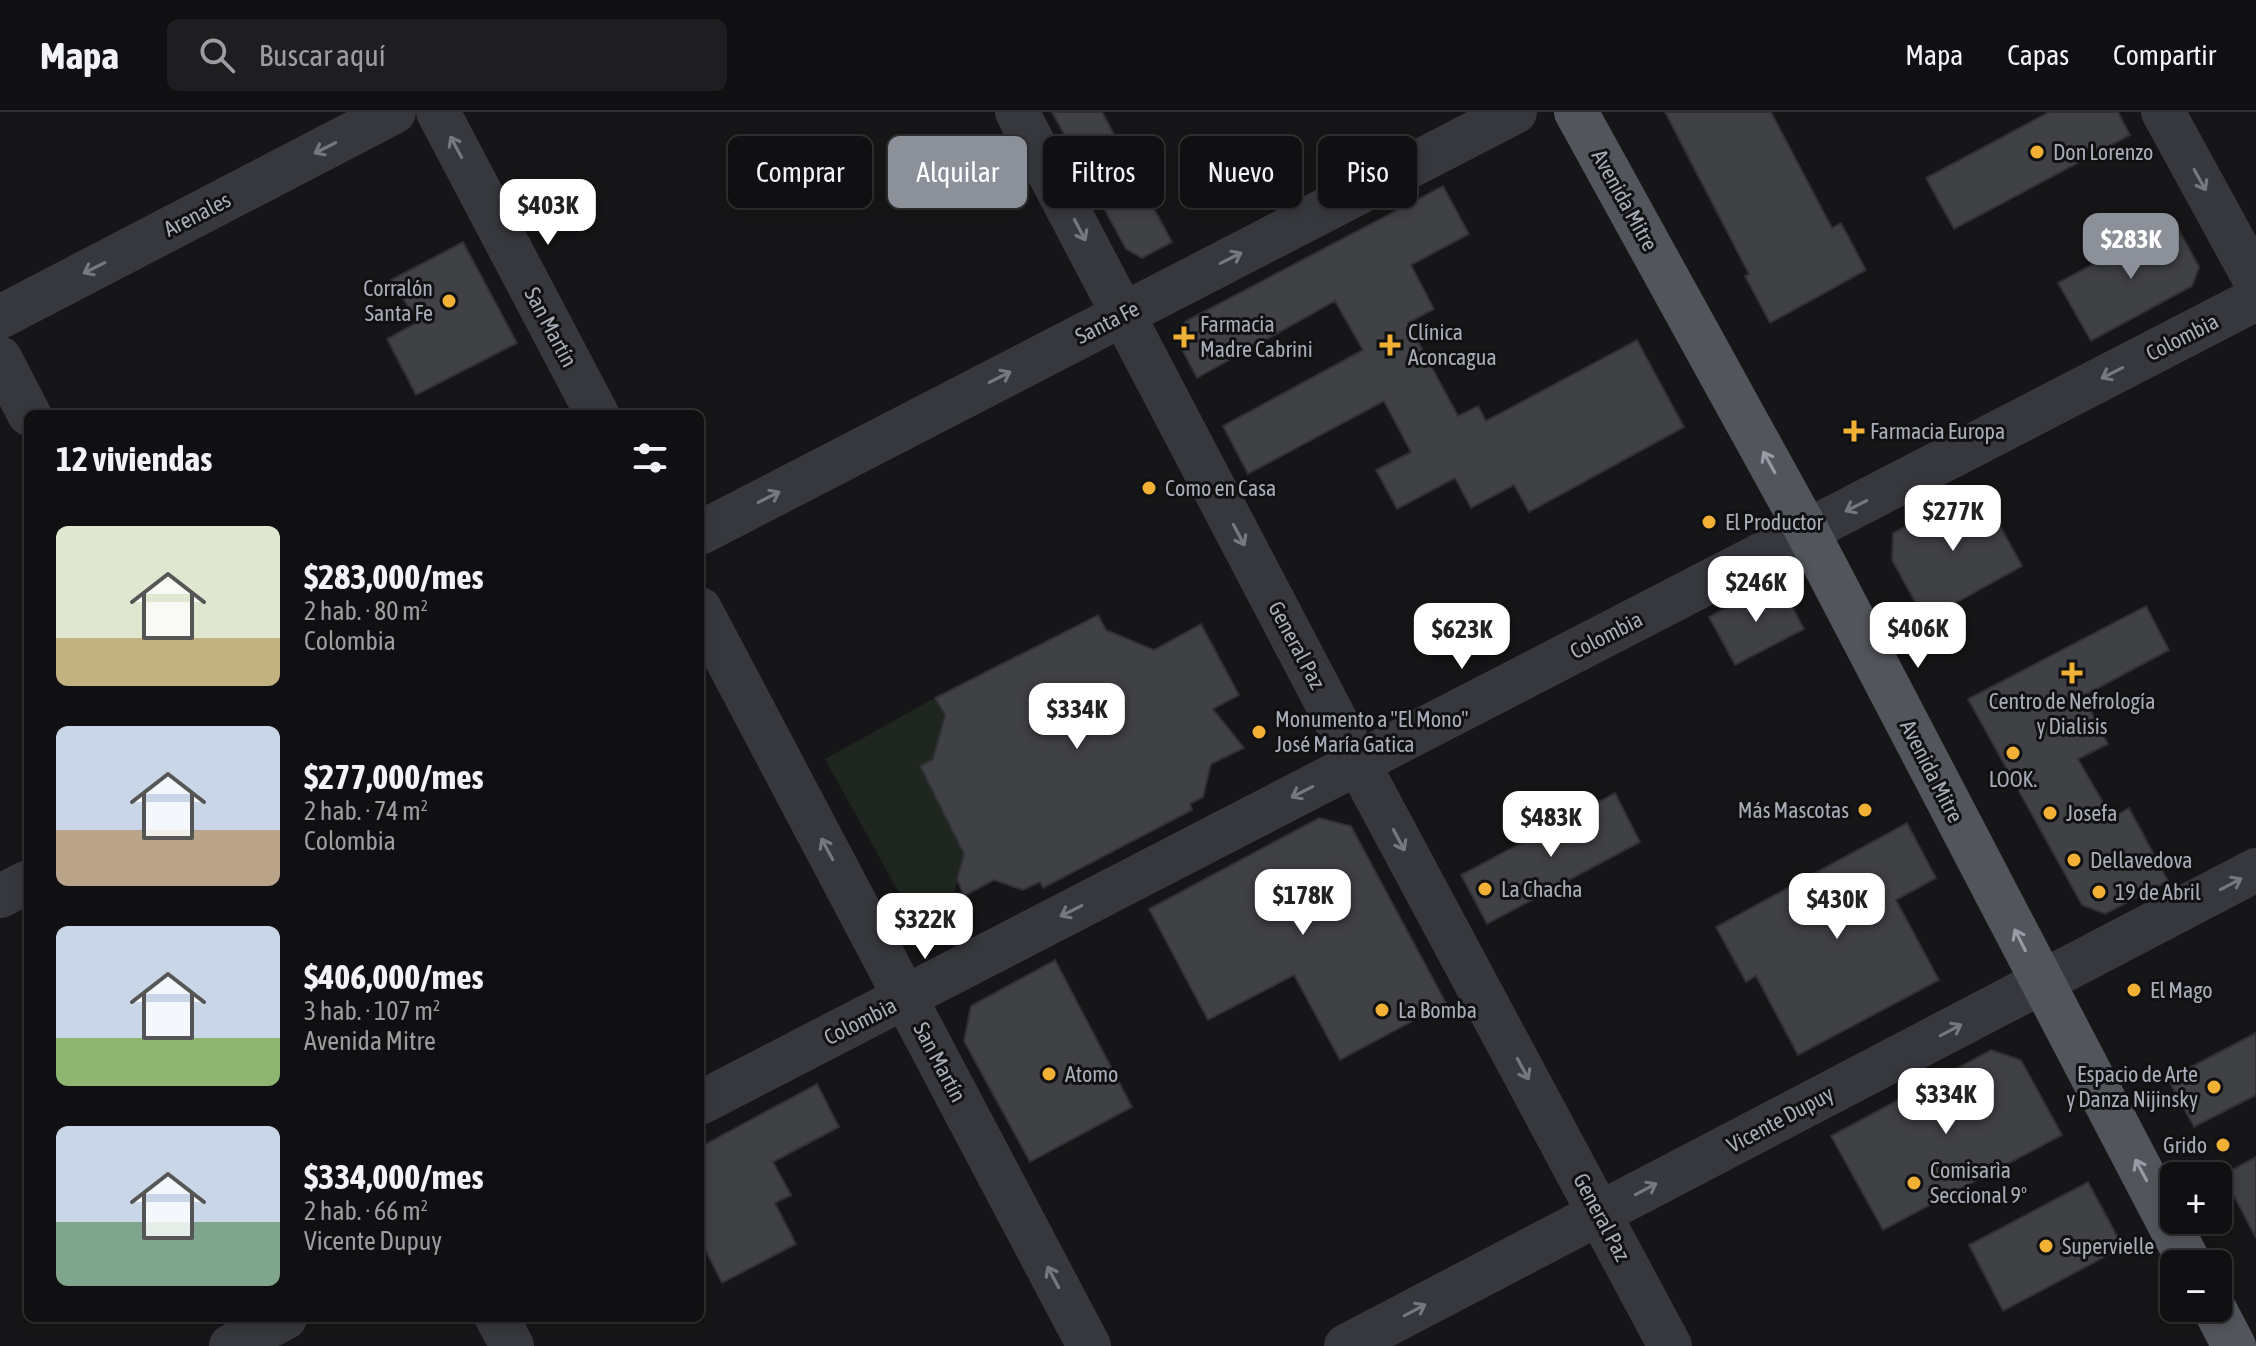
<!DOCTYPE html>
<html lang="es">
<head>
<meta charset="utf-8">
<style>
	:root { --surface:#101012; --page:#1e1e20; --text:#f1f3f6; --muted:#9c9d9f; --line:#303032; --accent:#8c9099 }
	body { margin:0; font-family:"Asap Condensed",sans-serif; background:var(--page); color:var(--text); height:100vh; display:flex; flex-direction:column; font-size:30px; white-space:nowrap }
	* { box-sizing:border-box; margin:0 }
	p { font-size:26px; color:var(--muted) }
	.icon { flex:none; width:44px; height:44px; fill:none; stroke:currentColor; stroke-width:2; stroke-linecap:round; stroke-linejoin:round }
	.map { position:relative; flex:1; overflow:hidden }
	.panel { position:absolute; left:24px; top:298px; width:680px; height:912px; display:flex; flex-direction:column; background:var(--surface); border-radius:12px; box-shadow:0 4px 12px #0003,0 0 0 2px var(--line) }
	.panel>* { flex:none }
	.guide { position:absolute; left:728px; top:24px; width:760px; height:72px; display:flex; gap:16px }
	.buttons { position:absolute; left:2160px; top:1050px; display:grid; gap:16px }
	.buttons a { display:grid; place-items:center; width:72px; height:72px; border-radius:12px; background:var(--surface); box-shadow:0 4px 12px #0003,0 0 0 2px var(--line); font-size:40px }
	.price { position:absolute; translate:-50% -68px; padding:0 18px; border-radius:16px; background:#fff; color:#222; font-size:26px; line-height:52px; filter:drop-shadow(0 2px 4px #0008) }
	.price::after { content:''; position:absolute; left:50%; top:48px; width:24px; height:18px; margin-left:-12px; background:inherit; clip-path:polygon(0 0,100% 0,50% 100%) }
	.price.on { background:var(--accent); color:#fff }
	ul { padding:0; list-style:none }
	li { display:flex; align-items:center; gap:24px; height:200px; padding:0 32px }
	li span { display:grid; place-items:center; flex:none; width:224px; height:160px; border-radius:12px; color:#555 }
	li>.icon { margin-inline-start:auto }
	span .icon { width:96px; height:96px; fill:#fffc; stroke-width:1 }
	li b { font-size:34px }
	h2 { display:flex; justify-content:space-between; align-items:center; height:96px; padding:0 32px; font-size:34px }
	.tag { padding:0 28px; border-radius:12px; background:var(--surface); box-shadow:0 4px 12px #0003,0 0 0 2px var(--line); font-size:28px; line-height:72px }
	.tag.on { background:var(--accent); color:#fff }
	header { display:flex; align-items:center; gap:48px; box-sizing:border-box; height:112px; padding:0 40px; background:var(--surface); border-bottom:2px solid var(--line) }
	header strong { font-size:38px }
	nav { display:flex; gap:44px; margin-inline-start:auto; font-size:28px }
	.search { width:560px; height:72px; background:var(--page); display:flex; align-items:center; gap:20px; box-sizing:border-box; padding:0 28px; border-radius:12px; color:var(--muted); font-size:30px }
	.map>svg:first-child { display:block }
	.green { fill:#1e261f }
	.building { fill:#404145; stroke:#303034; stroke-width:2 }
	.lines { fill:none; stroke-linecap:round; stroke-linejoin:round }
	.minor { stroke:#37383d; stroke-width:44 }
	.major { stroke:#53555c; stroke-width:44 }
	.oneway { stroke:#757881 }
	.oneway2 { stroke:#979ba6 }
	.poi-dot { fill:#f2b134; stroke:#111113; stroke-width:3 }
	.labels { text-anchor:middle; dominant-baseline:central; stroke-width:6; stroke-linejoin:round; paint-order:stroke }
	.poi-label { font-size:22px; fill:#a8adb8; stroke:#111113; text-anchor:start }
	.street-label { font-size:22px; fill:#a8adb8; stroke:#111113 }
</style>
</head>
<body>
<header>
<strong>Mapa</strong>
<div class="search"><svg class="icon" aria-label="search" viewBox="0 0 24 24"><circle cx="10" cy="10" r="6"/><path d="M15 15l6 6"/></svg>Buscar aquí</div>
<nav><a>Mapa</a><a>Capas</a><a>Compartir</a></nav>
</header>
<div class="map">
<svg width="2256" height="1234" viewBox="0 0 2256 1234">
	<rect width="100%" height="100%" fill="#161618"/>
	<path class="green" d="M 935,586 L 945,603 L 933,647 L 920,655 L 964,742 C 957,768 953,808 922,817 L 918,815 L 825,647 Z"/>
	<path class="building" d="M 1052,0 L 1102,0 L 1172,130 L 1142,146 L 1126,137 Z
		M 1665,0 L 1771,0 L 1832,116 L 1841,111 L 1866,158 L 1770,211 L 1745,164 L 1749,162 Z
		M 2049,0 L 2118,0 L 2130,23 L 1954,117 L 1926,66 Z
		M 1443,74 L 1469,122 L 1411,153 L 1434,197 L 1408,211 L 1458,304 L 1478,294 L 1486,309 L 1637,228 L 1684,315 L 1529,400 L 1514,373 L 1471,396 L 1455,366 L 1397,397 L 1376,358 L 1411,340 L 1384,289 L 1248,362 L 1223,314 L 1363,238 L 1335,189 L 1197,266 L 1176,226 L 1186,209 Z
		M 2174,109 L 2199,155 L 2192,174 L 2091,229 L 2058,171 Z
		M 463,130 L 517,231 L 416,283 L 387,227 L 418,210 L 391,168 Z
		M 1979,375 L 2022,454 L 1925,508 L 1892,448 L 1893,421 Z
		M 1762,476 L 1790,490 L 1804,517 L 1735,553 L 1709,505 Z
		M 2146,494 L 2169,538 L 2083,584 L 2108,632 L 2078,647 L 2112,706 L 2129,696 L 2168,769 L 2105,802 L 2082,793 L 1968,587 Z
		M 1098,503 L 1106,518 L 1154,538 L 1201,512 L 1239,583 L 1213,597 L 1244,636 L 1211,652 L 1203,685 L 1190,692 L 1192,698 L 1043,776 L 1040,770 L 1023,778 L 994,768 L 964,784 L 957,767 L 964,742 L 920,654 L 933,647 L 945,603 L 935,586 Z
		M 1615,681 L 1640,730 L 1487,812 L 1461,763 Z
		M 1319,706 L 1351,714 L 1446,891 L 1340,948 L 1294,863 L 1208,908 L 1149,797 Z
		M 1907,711 L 1936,766 L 1896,788 L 1939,868 L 1798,943 L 1756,864 L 1746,870 L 1716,815 Z
		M 1055,848 L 1132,995 L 1030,1050 L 964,929 L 971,894 Z
		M 2256,921 L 2256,983 L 2194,1015 L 2168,967 Z
		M 1991,938 L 2021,948 L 2062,1023 L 1883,1118 L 1831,1024 Z
		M 817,972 L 839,1015 L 773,1050 L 791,1083 L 775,1091 L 796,1132 L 722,1171 L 700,1127 L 700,1035 Z
		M 2256,1045 L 2256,1126 L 2223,1063 Z
		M 2088,1070 L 2123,1135 L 2003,1199 L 1969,1133 Z"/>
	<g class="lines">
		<path class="minor" d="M 438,0 L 597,302
			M 1017,0 L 1358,651 L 1670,1234
			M 2163,0 L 2256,170
			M 0,205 L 394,0
			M 0,246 L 29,302
			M 700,421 L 1515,0
			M 700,497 L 1089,1234
			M 0,784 L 28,770
			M 700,991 L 2256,187
			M 497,1206 L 512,1234
			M 231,1234 L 285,1206
			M 1346,1234 L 2256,758"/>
		<path class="major" d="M 1576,0 L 1807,419 L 2190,1152
			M 2214,1196 L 2234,1234"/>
	</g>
	<defs><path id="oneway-shaft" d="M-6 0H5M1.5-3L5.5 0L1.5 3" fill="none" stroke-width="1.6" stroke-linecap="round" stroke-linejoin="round" transform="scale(2)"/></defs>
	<g class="oneway">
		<use href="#oneway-shaft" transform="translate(456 35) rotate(-118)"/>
		<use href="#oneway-shaft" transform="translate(325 36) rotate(153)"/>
		<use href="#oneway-shaft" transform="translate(2200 68) rotate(61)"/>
		<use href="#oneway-shaft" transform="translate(1080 118) rotate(62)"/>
		<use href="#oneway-shaft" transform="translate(1231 146) rotate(-27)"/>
		<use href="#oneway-shaft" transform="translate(94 156) rotate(153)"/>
		<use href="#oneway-shaft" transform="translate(2112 261) rotate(153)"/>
		<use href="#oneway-shaft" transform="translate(1000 265) rotate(-27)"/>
		<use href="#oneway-shaft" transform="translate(769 385) rotate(-27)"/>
		<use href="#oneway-shaft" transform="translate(1856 394) rotate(153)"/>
		<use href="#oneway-shaft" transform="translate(1239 423) rotate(62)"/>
		<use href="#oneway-shaft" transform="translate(1302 680) rotate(153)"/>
		<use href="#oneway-shaft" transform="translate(1399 728) rotate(62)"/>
		<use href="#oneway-shaft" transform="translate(827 737) rotate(-118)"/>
		<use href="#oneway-shaft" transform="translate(2231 772) rotate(-28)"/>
		<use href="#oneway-shaft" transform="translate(1071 799) rotate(153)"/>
		<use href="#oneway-shaft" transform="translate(1951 918) rotate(-28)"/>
		<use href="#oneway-shaft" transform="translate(1523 957) rotate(62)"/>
		<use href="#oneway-shaft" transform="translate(1646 1077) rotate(-28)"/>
		<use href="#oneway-shaft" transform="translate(1053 1165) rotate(-118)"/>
		<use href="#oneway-shaft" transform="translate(1415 1198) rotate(-28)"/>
	</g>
	<g class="oneway2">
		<use href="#oneway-shaft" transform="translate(1769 350) rotate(-119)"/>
		<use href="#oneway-shaft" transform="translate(2020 828) rotate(-117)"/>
		<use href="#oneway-shaft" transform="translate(2141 1058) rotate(-118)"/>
	</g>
	<g class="poi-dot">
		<circle cx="2037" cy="40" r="8"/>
		<circle cx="449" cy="189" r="8"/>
		<path d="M1180 213h8v8h8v8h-8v8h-8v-8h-8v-8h8z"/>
		<path d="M1386 221h8v8h8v8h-8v8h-8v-8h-8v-8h8z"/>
		<path d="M1850 307h8v8h8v8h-8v8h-8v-8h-8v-8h8z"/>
		<circle cx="1149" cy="376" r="8"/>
		<circle cx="1709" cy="410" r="8"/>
		<path d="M2068 549h8v8h8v8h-8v8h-8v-8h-8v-8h8z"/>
		<circle cx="1259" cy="620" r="8"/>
		<circle cx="2013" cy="641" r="8"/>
		<circle cx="1865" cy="698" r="8"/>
		<circle cx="2050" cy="701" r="8"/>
		<circle cx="2074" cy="748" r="8"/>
		<circle cx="1485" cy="777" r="8"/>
		<circle cx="2099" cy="780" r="8"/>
		<circle cx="2134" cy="878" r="8"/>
		<circle cx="1382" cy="898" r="8"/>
		<circle cx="1049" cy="962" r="8"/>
		<circle cx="2214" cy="975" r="8"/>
		<circle cx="2223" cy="1033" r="8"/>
		<circle cx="1914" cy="1071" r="8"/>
		<circle cx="2046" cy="1134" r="8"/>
	</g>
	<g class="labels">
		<g class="poi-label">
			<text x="2053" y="40">Don Lorenzo</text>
			<text x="433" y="176" text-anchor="end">Corralón<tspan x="433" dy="25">Santa Fe</tspan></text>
			<text x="1200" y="212">Farmacia<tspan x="1200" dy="25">Madre Cabrini</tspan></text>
			<text x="1408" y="220">Clínica<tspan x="1408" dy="25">Aconcagua</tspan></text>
			<text x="1870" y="319">Farmacia Europa</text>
			<text x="1165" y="376">Como en Casa</text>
			<text x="1725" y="410">El Productor</text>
			<text x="2072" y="589" text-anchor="middle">Centro de Nefrología<tspan x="2072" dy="25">y Dialisis</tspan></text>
			<text x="1275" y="607">Monumento a "El Mono"<tspan x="1275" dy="25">José María Gatica</tspan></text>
			<text x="2013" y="667" text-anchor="middle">LOOK.</text>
			<text x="1849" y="698" text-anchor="end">Más Mascotas</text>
			<text x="2066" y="701">Josefa</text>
			<text x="2090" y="748">Dellavedova</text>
			<text x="1501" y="777">La Chacha</text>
			<text x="2115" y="780">19 de Abril</text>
			<text x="2150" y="878">El Mago</text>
			<text x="1398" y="898">La Bomba</text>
			<text x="1065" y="962">Atomo</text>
			<text x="2198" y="962" text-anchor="end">Espacio de Arte<tspan x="2198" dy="25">y Danza Nijinsky</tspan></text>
			<text x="2207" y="1033" text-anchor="end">Grido</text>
			<text x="1930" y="1058">Comisarìa<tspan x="1930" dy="25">Seccional 9°</tspan></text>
			<text x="2062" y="1134">Supervielle</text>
		</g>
		<g class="street-label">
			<text transform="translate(1625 88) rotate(61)">Avenida Mitre</text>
			<text transform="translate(197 102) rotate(-27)">Arenales</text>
			<text transform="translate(1107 210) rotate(-27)">Santa Fe</text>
			<text transform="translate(551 215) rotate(62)">San Martín</text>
			<text transform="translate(2182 225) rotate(-27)">Colombia</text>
			<text transform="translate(1606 523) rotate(-27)">Colombia</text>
			<text transform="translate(1297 533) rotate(62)">General Paz</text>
			<text transform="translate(1932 659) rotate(63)">Avenida Mitre</text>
			<text transform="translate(860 909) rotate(-27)">Colombia</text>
			<text transform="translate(940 950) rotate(62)">San Martín</text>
			<text transform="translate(1780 1007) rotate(-28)">Vicente Dupuy</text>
			<text transform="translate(1602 1105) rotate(62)">General Paz</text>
		</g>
	</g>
</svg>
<div class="buttons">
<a>+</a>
<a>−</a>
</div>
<b class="price" style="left:548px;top:135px">$403K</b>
<b class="price on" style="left:2131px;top:169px">$283K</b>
<b class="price" style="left:1953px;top:441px">$277K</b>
<b class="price" style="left:1756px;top:512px">$246K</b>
<b class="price" style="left:1918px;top:558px">$406K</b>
<b class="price" style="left:1462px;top:559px">$623K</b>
<b class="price" style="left:1077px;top:639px">$334K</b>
<b class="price" style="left:1551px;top:747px">$483K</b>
<b class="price" style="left:1303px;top:825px">$178K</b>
<b class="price" style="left:1837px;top:829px">$430K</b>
<b class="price" style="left:925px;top:849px">$322K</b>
<b class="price" style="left:1946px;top:1024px">$334K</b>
<div class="guide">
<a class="tag">Comprar</a>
<a class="tag on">Alquilar</a>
<a class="tag">Filtros</a>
<a class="tag">Nuevo</a>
<a class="tag">Piso</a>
</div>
<section class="panel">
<h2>12 viviendas<svg class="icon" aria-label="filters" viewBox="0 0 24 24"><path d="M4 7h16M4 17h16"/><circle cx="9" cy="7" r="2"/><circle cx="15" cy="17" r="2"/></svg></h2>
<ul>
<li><span style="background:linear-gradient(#dfe7d0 70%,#c2b280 0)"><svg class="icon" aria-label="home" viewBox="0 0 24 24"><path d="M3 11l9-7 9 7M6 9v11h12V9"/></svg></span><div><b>$283,000/mes</b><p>2 hab. · 80 m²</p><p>Colombia</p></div></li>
<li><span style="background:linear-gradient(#c9d6e8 65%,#b9a48a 0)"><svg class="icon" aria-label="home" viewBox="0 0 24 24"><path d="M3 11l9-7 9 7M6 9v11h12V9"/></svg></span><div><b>$277,000/mes</b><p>2 hab. · 74 m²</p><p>Colombia</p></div></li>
<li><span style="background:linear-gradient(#c9d6e8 70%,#8fb573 0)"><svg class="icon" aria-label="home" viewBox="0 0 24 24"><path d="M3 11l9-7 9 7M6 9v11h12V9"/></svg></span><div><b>$406,000/mes</b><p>3 hab. · 107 m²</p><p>Avenida Mitre</p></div></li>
<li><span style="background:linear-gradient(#c9d6e8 60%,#7fa58c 0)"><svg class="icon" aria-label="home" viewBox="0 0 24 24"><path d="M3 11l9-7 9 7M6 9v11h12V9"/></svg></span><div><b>$334,000/mes</b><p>2 hab. · 66 m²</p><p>Vicente Dupuy</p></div></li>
</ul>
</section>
</div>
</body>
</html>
